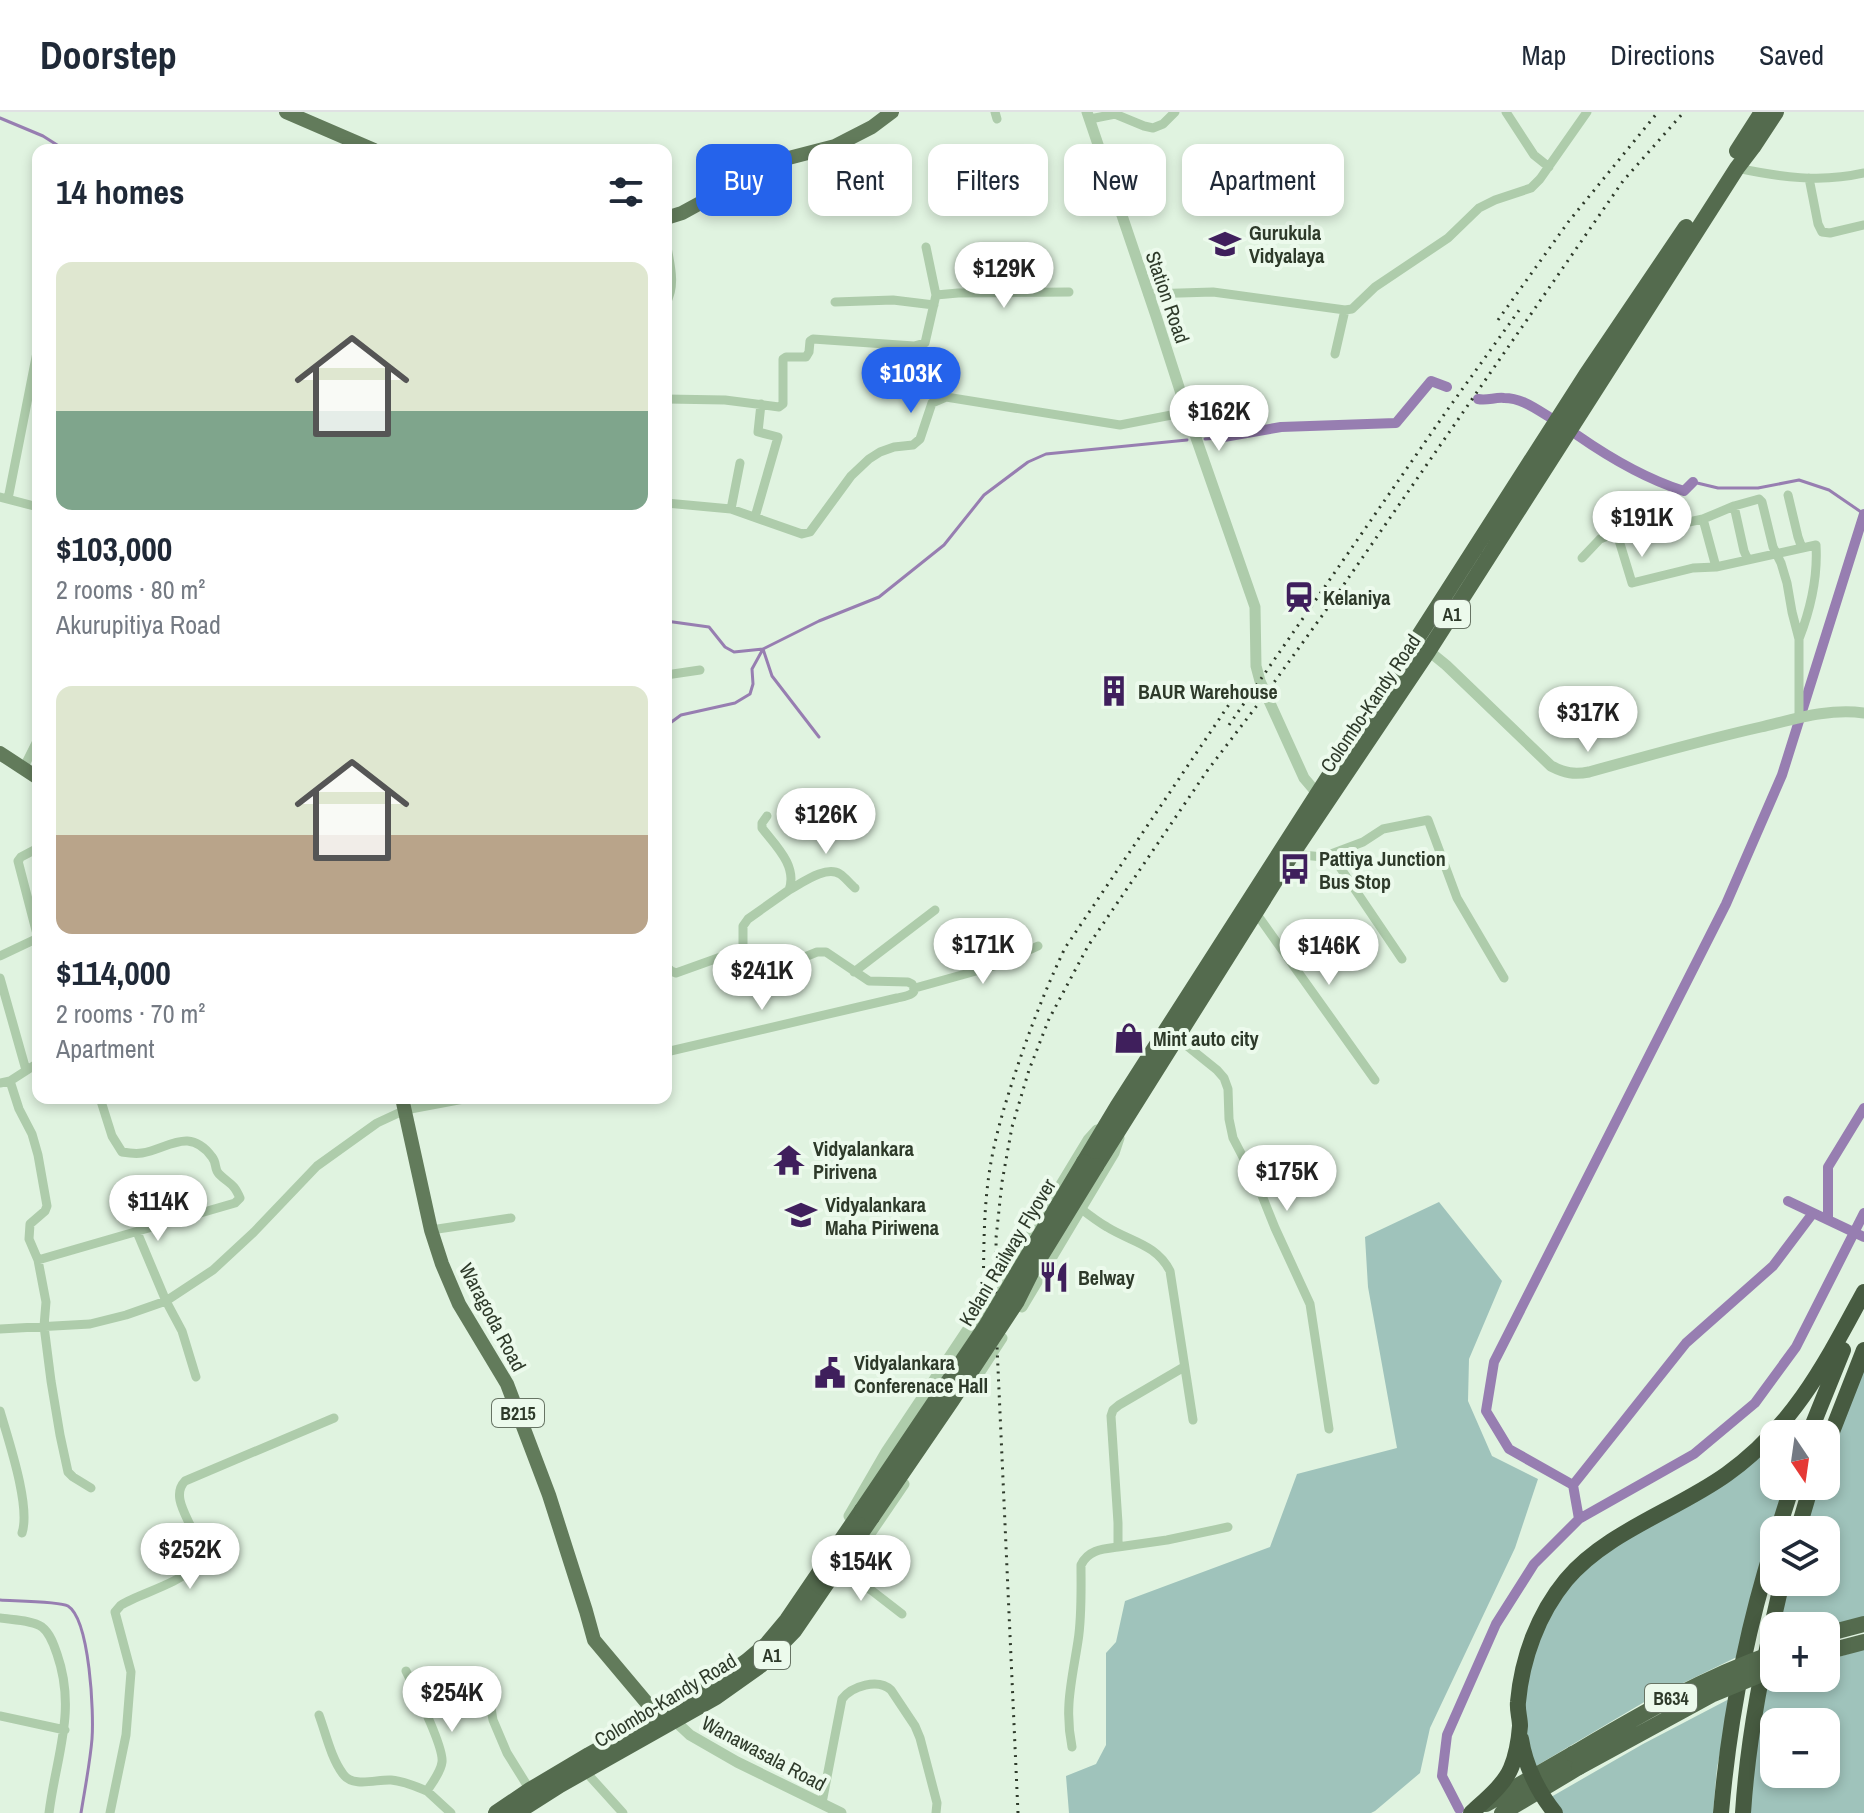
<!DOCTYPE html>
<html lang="en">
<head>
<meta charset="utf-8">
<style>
	:root { --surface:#fff; --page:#f2f2f3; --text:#1f2937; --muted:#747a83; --line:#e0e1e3; --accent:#2563eb }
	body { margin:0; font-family:"Archivo Narrow",sans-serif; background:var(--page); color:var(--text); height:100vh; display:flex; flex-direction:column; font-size:30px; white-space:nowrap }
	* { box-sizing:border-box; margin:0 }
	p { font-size:26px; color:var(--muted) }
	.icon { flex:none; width:44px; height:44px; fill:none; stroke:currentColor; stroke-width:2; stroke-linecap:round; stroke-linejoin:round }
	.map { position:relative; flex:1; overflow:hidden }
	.details { position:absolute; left:32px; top:32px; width:640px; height:960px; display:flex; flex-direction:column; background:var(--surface); border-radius:16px; box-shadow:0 4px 12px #0003 }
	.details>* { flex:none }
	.top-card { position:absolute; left:696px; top:32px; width:760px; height:72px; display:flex; gap:16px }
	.needle { width:52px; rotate:167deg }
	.controls { position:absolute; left:1760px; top:1308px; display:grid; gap:16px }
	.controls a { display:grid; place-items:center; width:80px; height:80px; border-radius:16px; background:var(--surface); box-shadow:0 4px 12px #0003; font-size:40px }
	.price { position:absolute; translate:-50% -68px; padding:0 18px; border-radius:28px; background:#fff; color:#222; font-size:26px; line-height:52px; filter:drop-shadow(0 2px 4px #0008) }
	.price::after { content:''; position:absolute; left:50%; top:48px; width:24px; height:18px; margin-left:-12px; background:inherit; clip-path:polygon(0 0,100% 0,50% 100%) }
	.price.selected { background:var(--accent); color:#fff }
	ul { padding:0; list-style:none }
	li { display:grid; align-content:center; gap:16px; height:424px; padding:0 24px }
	li span { display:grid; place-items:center; height:248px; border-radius:16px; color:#555 }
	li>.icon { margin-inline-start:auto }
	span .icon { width:144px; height:144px; fill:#fffc; stroke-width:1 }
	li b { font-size:34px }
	h2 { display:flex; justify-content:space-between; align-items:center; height:96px; padding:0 24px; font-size:34px }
	.chip { padding:0 28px; border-radius:16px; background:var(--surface); box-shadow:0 4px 12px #0003; font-size:28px; line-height:72px }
	.chip.selected { background:var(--accent); color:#fff }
	header { display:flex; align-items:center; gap:48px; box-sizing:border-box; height:112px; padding:0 40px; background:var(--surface); border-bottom:2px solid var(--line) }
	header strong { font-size:38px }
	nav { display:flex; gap:44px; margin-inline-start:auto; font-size:28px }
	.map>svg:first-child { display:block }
	.green { fill:#9fc3bb; fill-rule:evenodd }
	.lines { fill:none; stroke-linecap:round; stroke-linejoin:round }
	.stream { stroke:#977eb1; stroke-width:3 }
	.canal { stroke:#977eb1; stroke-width:10 }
	.minor { stroke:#aeccab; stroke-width:9 }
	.tertiary { stroke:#aeccab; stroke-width:11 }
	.primary { stroke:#627b5b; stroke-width:14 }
	.trunk { stroke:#546b4e; stroke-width:16 }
	.motorway { stroke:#475b41; stroke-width:16 }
	.rail { stroke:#2e3a2a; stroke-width:3; stroke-dasharray:2 6; stroke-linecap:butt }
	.trunk-bridge { stroke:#546b4e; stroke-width:16 }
	.labels { text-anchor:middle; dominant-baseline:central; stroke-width:8; stroke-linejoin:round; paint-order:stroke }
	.shield { fill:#ecfaec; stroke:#677464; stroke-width:2 }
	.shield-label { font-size:18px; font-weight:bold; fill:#2e3a2a }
	.poi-label { font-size:20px; font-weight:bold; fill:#2e3a2a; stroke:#ecfaec; text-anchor:start }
	.street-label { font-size:20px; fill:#2e3a2a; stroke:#ecfaec }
</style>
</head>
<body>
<header>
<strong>Doorstep</strong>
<nav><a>Map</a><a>Directions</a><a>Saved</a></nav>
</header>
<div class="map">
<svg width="1864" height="1701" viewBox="0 0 1864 1701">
	<rect width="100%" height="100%" fill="#e0f3e0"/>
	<path class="green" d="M 1439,1090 L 1502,1169 L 1469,1247 L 1468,1289 L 1492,1344 L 1538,1367 L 1515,1436 L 1430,1616 L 1420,1661 L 1375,1699 L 1371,1701 L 1069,1701 L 1066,1664 L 1096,1652 L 1106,1633 L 1106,1541 L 1116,1530 L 1125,1489 L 1270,1435 L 1297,1362 L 1397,1336 L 1368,1175 L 1365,1125 Z
		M 1864,1247 L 1864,1506 L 1826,1514 L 1776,1514 L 1787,1470 L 1826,1470 L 1826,1418 L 1801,1418 L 1815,1374 L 1826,1374 L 1826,1343 Z
		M 1774,1329 L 1774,1374 L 1784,1374 L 1760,1452 L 1739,1544 L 1646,1589 L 1536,1654 L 1529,1643 L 1524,1602 L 1529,1555 L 1543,1516 L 1566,1478 L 1593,1449 Z
		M 1864,1537 L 1864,1701 L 1748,1701 L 1765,1570 L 1776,1566 L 1826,1566 L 1826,1549 ZM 1774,1610 L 1826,1610 L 1826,1662 L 1774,1662 Z
		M 1731,1586 L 1717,1656 L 1713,1701 L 1561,1701 L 1551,1685 L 1643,1632 Z"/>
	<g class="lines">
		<path class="stream" d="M 0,6 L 43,24 L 65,38
			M 1205,327 L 1218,326
			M 1693,370 L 1718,376 L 1758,376 L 1799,368 L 1829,378 L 1864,402
			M 666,509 L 709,515 L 725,535 L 734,540 L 763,537 L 819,509 L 879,485 L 944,433 L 984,383 L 1028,350 L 1046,342 L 1187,328
			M 763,537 L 772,564 L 819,625
			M 666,614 L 681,603 L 735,591 L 750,582 L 753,572 L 752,557 L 763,537
			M 666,645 L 667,648 L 666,650
			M 0,1488 C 13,1489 59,1489 68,1494 C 90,1508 94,1602 92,1627 C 90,1651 85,1676 81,1701"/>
		<path class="canal" d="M 1478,287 C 1487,289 1495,285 1504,286 C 1522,286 1536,297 1551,306
			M 1577,323 C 1610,346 1646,367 1684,379 L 1693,370
			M 1218,326 L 1281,315 L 1396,311 L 1431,269 L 1447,275
			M 1788,1089 L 1864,1125
			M 1828,1108 L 1828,1055 L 1864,996
			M 1573,1373 L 1686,1231 L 1773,1154 L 1813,1101
			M 1579,1407 L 1694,1342 L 1755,1291 L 1796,1235 L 1864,1101
			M 1459,1697 L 1442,1664 L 1447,1623 L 1496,1512 L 1534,1452 L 1579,1407 L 1573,1373 L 1509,1337 L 1486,1299 L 1494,1250 L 1726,792 L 1782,663 L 1864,402"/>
		<path class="minor" d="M 995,0 L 997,7
			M 1506,0 L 1534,43 L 1549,55
			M 1090,7 L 1115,2 L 1144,14 L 1153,16 L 1163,12 L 1175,0
			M 1737,56 C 1779,65 1821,71 1864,61
			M 1809,66 L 1818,112 L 1822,120 L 1830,121 L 1864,113
			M 666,129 C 669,150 677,172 666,191
			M 1148,182 L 1213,180 L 1345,198 L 1352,197 L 1375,175 L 1448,126 L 1479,96 L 1495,88 L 1531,76 L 1540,67 L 1587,0
			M 936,183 L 958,181 L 1069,180
			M 835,190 L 893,188 L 934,193
			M 1335,242 L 1345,198
			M 666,287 L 725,288 L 779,295 L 783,292 L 783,247 L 786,245 L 806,245 L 809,240 L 810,229 L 813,227 L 914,234 L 925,231 L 936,183 L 926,135
			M 1788,383 L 1798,425 L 1802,436
			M 0,385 L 38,395
			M 8,387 L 38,235
			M 666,391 L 731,397 L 802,422 L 810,420 L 851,364 L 869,347 L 880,340 L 894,335 L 913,333 L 920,327 L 932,291 L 946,285 L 1120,313 L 1187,300
			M 1734,394 L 1744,439 L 1748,448
			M 731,397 L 740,351
			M 755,405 L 778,325 L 758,320 L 761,292
			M 1703,407 L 1716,455
			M 1618,425 L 1703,407 L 1734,394 L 1759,387 L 1762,390 L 1773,435 L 1781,451 L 1787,471 L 1792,500 L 1799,527 L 1799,606
			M 1582,446 L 1600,427 L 1612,422 L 1618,425 L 1632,471 L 1693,456 L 1716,455 L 1816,433 C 1818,466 1811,496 1799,527
			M 666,563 L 700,558
			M 24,655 L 38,627
			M 1292,742 L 1323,745 L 1363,730 L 1383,717 L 1428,708 L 1457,786 L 1504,866
			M 1331,742 L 1402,847
			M 789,778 C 802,771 826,753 840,762 C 845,765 850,772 855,776
			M 1256,801 L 1375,968
			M 743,837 L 743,814 L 748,807 L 789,778 C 798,754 775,733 762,716 L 762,711 L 767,704
			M 0,844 L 38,826 L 18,749 L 21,745 L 38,736
			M 666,854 L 671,859 L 676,861 L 743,837
			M 854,860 L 935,798
			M 0,866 L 26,958
			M 915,876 L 994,854 L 1038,834
			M 1176,925 L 1217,958 L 1224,966 L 1228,977 L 1229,1007 L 1233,1026 L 1259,1076 L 1275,1116 L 1310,1192 L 1329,1317
			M 666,940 L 897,886 C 906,884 919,883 912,872 L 908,870 L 869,869 L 826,840 L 817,840 L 780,855 L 772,855 L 765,854 L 743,837
			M 10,969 L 19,997 L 32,1022 L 38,1043 L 47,1094 L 45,1099 L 30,1112 L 29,1127 L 38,1148 L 46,1190 L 44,1214 L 51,1269 L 60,1323 L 68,1360 L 73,1365 L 91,1376
			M 0,971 L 10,969 L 38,951
			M 1080,1096 C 1089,1103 1098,1110 1107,1115 C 1131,1130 1156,1132 1170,1159 L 1193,1308
			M 431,1118 L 511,1106
			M 137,1120 L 166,1189 L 182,1219 L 196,1265
			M 38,1148 L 235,1091 L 240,1086 C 233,1070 230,1073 219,1062 C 214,1057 217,1051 212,1045 C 189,1014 168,1037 142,1041 C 136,1042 128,1041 122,1040 L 112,1024 L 100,986
			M 0,1217 L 90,1212 L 126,1203 L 166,1189 L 213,1158 L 254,1120 L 317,1054 L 377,1011 L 405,998 L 469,986
			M 0,1299 C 8,1327 31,1394 22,1421
			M 1118,1435 L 1167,1428 L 1228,1415
			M 836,1458 L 871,1478 L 902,1502
			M 0,1506 C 13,1508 32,1508 42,1515 C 50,1521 54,1533 57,1542 C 77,1599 56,1644 49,1701
			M 406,1559 C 414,1575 444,1635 442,1650 C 441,1660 432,1671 427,1679 L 451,1701
			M 487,1573 L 493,1608 L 507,1641 L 530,1678
			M 319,1603 C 326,1622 331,1646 343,1662 C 353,1676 377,1667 391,1668 C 404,1669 415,1674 427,1679
			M 0,1604 L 65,1618
			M 1072,1635 C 1064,1596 1072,1568 1078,1529 C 1082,1504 1081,1478 1081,1453 C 1088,1438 1102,1437 1118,1435 L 1118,1411 L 1111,1304 L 1113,1298 L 1119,1293 L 1184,1255
			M 585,1659 L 623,1701
			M 822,1691 L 842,1587 C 852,1574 878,1566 891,1578 L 915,1614 L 920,1626 L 937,1691 L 936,1701
			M 110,1701 L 126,1623 L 131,1560 L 115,1500 L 121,1493 C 139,1482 180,1471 192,1456 C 215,1428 163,1392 185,1369 L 334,1306"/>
		<path class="tertiary" d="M 1087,0 L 1156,204 L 1187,300 L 1255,495 L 1256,554 L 1260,569 L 1304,666 L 1321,686
			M 1425,536 L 1446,553 L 1551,654 C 1565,661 1574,663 1589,660 C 1646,644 1703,628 1761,615 C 1795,607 1829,596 1864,601
			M 1022,1195 L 1114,1041 L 1119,1026
			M 974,1269 L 1002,1226
			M 849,1404 L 886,1340 L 1028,1127 L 1088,1028 L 1097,1018
			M 852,1441 L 863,1432 L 904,1372
			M 674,1608 L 690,1623 L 737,1650 L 841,1701"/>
		<path class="primary" d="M 286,0 L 374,38
			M 666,106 L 682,101 L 777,49 L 835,34 L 872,15 L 892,0
			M 0,641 L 38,666
			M 402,986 L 431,1118 L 442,1152 L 459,1192 L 507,1272 L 549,1383 L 586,1499 L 594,1528 L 657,1603"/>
		<path class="trunk" d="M 1737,39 L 1762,0
			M 1084,1050 L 1117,995 L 1586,263 L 1686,115
			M 1096,1054 L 1292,742 L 1429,538 L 1737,56 L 1753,35 L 1776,0
			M 1826,1522 L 1864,1512
			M 1826,1540 L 1864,1530
			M 1486,1692 L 1573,1642
			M 496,1701 L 530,1678 L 589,1643 L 709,1576 L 747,1549 L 767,1532 L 787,1508 L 862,1398
			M 516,1701 L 560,1673 L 716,1585 L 761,1553 L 794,1519 L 872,1405
			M 1502,1701 L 1579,1655"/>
		<path class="motorway" d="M 1809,1322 L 1843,1238
			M 1826,1335 L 1864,1238
			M 1778,1418 L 1792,1374
			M 1798,1418 L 1811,1374
			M 1521,1627 C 1525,1653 1538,1680 1555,1701
			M 1471,1701 C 1485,1688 1504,1673 1511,1656 C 1516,1644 1519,1627 1520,1614 C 1520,1606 1517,1598 1518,1590 C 1522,1546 1538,1502 1566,1468 C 1606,1420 1677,1398 1727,1362 C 1794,1314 1826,1250 1864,1180
			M 1721,1701 C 1729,1609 1746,1519 1774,1431
			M 1743,1701 C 1748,1623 1764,1546 1782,1470"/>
		<path class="rail" d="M 1498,208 L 1569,109 L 1658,0
			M 1229,613 L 1448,297 L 1520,197
			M 983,1188 C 984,1149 983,1109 988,1070 C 992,1037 1001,1005 1011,974 C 1026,927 1044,880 1065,836 L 1230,591
			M 1018,1701 L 997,1234 L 996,1126 L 1002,1070 L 1012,1015 L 1029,958 L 1049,907 L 1088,834 L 1207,659 L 1265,583 L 1329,494 L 1623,69 L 1684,0"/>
		<path class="trunk-bridge" d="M 862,1398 L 986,1214 L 1084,1050
			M 872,1405 L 952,1288 L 1017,1189 L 1034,1155 L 1096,1054
			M 1573,1642 C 1638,1604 1702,1566 1774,1541
			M 1579,1655 L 1713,1582 L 1774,1557"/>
	</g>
	<defs>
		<symbol id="school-bare" viewBox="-9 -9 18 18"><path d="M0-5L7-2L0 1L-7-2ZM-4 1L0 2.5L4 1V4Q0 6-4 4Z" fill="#3f1f5c" stroke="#ecfaec" stroke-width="2.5" paint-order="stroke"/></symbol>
		<symbol id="station-bare" viewBox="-9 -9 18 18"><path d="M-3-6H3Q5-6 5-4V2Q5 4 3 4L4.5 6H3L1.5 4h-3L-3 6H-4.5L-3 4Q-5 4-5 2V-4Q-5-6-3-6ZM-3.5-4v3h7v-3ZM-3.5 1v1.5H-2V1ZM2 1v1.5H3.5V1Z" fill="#3f1f5c" stroke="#ecfaec" stroke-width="2.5" paint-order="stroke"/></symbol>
		<symbol id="building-bare" viewBox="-9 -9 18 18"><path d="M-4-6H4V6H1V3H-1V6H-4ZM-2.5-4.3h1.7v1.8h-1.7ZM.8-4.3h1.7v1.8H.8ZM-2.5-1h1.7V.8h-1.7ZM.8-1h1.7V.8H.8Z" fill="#3f1f5c" stroke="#ecfaec" stroke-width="2.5" paint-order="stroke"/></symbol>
		<symbol id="bus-bare" viewBox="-9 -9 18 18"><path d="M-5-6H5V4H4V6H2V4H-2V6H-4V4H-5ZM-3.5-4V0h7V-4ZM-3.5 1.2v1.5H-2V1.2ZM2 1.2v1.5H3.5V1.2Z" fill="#3f1f5c" stroke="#ecfaec" stroke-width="2.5" paint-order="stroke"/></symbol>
		<symbol id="shop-bare" viewBox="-9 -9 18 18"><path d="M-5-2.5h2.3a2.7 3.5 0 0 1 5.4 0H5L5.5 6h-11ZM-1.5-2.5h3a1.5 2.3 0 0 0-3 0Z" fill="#3f1f5c" stroke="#ecfaec" stroke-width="2.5" paint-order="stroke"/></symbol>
		<symbol id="temple-bare" viewBox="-9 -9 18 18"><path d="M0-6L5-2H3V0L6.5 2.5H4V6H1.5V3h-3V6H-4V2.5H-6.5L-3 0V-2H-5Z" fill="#3f1f5c" stroke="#ecfaec" stroke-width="2.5" paint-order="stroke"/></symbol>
		<symbol id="university-bare" viewBox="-9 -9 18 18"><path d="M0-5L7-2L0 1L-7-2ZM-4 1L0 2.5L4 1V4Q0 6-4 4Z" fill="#3f1f5c" stroke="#ecfaec" stroke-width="2.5" paint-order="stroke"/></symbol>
		<symbol id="restaurant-bare" viewBox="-9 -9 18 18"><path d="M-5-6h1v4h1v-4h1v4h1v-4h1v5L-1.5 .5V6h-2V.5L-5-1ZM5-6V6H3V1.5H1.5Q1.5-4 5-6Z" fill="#3f1f5c" stroke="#ecfaec" stroke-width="2.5" paint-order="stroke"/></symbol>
		<symbol id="civic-bare" viewBox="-9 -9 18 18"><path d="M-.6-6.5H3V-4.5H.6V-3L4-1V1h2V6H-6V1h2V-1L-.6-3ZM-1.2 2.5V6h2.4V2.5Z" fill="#3f1f5c" stroke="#ecfaec" stroke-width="2.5" paint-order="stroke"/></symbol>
	</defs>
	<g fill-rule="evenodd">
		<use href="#school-bare" x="1203" y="110" width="44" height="44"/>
		<use href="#station-bare" x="1277" y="463" width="44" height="44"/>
		<use href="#building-bare" x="1092" y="557" width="44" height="44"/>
		<use href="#bus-bare" x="1273" y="735" width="44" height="44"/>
		<use href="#shop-bare" x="1107" y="904" width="44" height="44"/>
		<use href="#temple-bare" x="767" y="1026" width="44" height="44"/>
		<use href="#university-bare" x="779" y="1081" width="44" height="44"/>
		<use href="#restaurant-bare" x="1032" y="1143" width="44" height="44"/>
		<use href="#civic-bare" x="808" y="1239" width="44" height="44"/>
	</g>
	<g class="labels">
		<g class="shield">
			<rect x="1434" y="488" width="36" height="28" rx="6"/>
			<rect x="492" y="1287" width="52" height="28" rx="6"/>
			<rect x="754" y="1529" width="36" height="28" rx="6"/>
			<rect x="1645" y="1572" width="52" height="28" rx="6"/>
		</g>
		<g class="shield-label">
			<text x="1452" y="502">A1</text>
			<text x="518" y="1301">B215</text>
			<text x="772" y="1543">A1</text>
			<text x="1671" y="1586">B634</text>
		</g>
		<g class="poi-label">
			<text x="1249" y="120">Gurukula<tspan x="1249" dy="23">Vidyalaya</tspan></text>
			<text x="1323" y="485">Kelaniya</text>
			<text x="1138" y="579">BAUR Warehouse</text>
			<text x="1319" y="746">Pattiya Junction<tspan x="1319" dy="23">Bus Stop</tspan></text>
			<text x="1153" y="926">Mint auto city</text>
			<text x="813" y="1036">Vidyalankara<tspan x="813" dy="23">Pirivena</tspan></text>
			<text x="825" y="1092">Vidyalankara<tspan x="825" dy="23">Maha Piriwena</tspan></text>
			<text x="1078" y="1165">Belway</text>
			<text x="854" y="1250">Vidyalankara<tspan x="854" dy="23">Conferenace Hall</tspan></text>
		</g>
		<g class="street-label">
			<text transform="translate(1168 185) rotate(71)">Station Road</text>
			<text transform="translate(1370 591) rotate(-56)">Colombo-Kandy Road</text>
			<text transform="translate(1007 1140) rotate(-59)">Kelani Railway Flyover</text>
			<text transform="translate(493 1205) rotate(62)">Waragoda Road</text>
			<text transform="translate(665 1588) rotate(-31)">Colombo-Kandy Road</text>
			<text transform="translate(764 1641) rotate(28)">Wanawasala Road</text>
		</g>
	</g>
</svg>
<div class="controls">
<a><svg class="needle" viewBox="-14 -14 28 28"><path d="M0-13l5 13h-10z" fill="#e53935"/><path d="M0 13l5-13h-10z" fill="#747a83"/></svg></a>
<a><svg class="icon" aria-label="layers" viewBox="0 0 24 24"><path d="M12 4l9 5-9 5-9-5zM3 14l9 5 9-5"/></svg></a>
<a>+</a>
<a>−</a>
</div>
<b class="price" style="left:1004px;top:198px">$129K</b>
<b class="price selected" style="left:911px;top:303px">$103K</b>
<b class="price" style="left:1219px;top:341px">$162K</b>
<b class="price" style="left:1642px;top:447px">$191K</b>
<b class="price" style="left:1588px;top:642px">$317K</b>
<b class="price" style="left:826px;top:744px">$126K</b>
<b class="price" style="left:983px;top:874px">$171K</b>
<b class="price" style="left:1329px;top:875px">$146K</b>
<b class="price" style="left:762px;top:900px">$241K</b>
<b class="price" style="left:1287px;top:1101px">$175K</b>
<b class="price" style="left:158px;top:1131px">$114K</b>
<b class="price" style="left:190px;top:1479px">$252K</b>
<b class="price" style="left:861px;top:1491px">$154K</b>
<b class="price" style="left:452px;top:1622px">$254K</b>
<div class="top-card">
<a class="chip selected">Buy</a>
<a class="chip">Rent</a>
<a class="chip">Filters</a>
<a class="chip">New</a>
<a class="chip">Apartment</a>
</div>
<section class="details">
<h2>14 homes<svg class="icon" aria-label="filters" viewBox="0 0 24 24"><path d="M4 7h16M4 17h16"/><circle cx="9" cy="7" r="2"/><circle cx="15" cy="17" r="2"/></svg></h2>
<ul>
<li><span style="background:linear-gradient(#dfe7d0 60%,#7fa58c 0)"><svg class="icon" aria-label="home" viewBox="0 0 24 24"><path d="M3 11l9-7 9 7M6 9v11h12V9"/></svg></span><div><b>$103,000</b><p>2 rooms · 80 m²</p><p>Akurupitiya Road</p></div></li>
<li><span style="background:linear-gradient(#dfe7d0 60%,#b9a48a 0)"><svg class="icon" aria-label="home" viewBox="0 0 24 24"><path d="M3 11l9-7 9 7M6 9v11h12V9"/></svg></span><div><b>$114,000</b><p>2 rooms · 70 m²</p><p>Apartment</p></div></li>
</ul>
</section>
</div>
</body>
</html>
